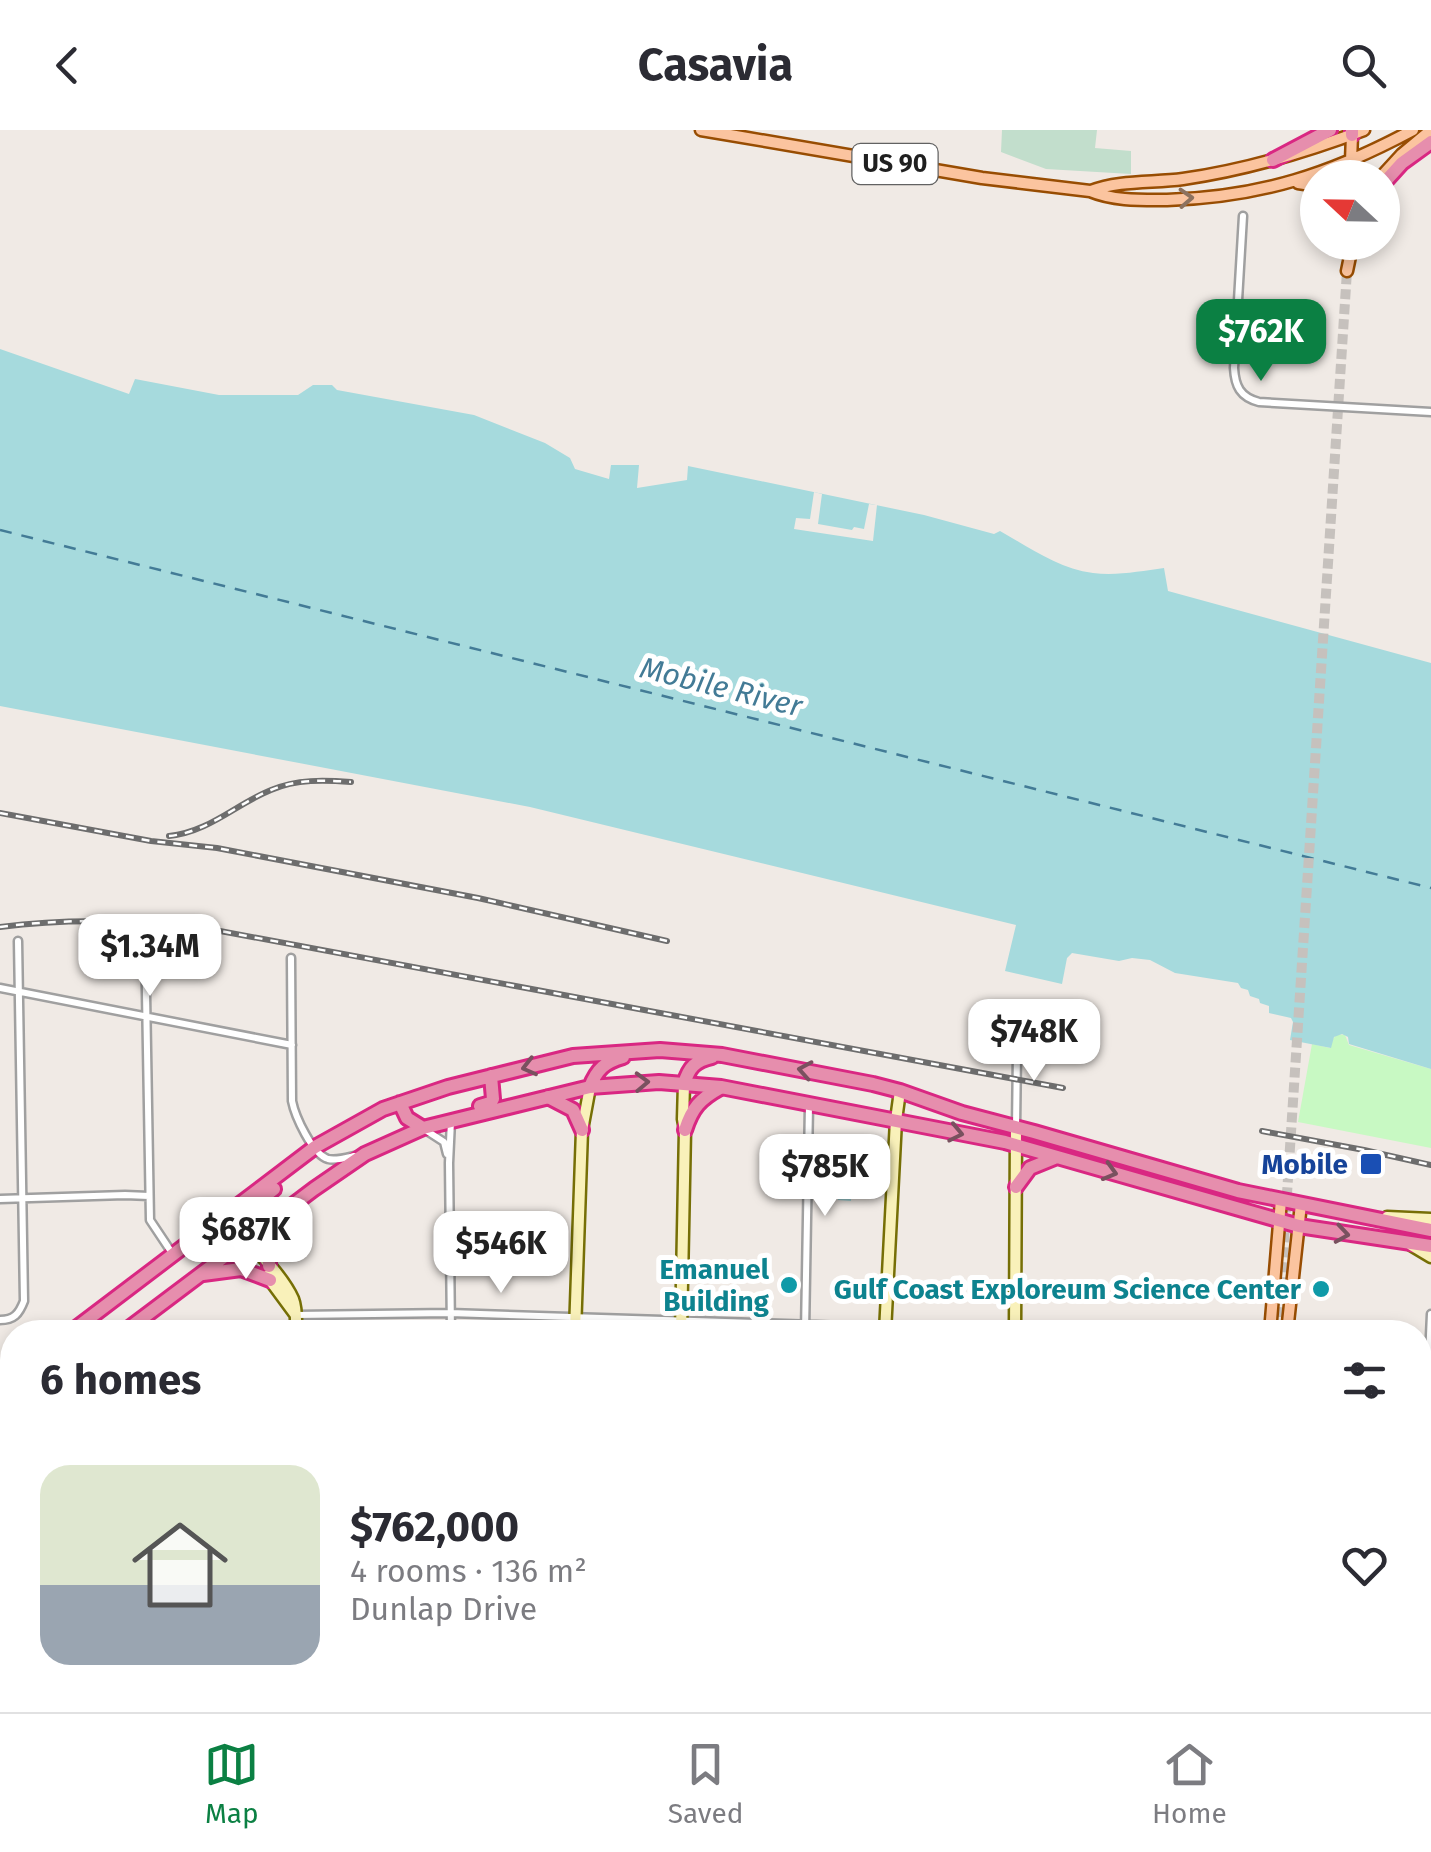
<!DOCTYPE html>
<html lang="en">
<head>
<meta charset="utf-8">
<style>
	:root { --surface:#fff; --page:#f2f2f3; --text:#2b2b33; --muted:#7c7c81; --line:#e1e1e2; --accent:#0b8043 }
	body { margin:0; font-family:"Fira Sans",sans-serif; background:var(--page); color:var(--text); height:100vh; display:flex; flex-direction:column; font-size:38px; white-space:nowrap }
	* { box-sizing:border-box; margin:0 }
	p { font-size:32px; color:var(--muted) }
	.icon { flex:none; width:55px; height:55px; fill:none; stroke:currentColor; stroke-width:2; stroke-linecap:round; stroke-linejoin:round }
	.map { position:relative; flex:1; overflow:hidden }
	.sheet { position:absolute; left:0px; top:1190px; width:1432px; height:392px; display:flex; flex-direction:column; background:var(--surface); border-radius:40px 40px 0 0; box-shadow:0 5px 15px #0003 }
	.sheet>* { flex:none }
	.needle { width:65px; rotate:292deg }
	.controls { position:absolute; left:1300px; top:30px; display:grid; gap:20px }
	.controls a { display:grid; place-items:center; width:100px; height:100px; border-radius:50%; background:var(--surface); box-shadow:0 5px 15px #0003; font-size:50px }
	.price { position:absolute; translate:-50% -85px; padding:0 22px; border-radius:20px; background:#fff; color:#222; font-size:32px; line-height:65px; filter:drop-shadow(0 2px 5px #0008) }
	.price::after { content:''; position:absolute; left:50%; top:60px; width:30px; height:22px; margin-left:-15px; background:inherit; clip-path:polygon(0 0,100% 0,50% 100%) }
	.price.active { background:var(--accent); color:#fff }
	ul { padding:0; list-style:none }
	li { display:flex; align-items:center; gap:30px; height:250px; padding:0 40px }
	li span { display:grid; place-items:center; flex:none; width:280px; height:200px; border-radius:30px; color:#555 }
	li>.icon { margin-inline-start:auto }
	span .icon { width:120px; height:120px; fill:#fffc; stroke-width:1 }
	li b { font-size:42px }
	h2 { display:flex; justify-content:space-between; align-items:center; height:120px; padding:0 40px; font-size:42px }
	header { display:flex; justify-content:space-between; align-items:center; height:130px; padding:0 40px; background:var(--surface); font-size:45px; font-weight:700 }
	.dock { display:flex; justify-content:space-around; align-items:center; height:140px; border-top:2px solid var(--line); background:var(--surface); font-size:28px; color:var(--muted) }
	.dock a { display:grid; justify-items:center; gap:5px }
	.dock .active { color:var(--accent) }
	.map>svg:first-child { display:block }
	.wetland { fill:#c2decc }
	.park { fill:#c8f9c3 }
	.pitch { fill:#84deac }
	.water { fill:#a6dadd }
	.pier { fill:#f0eae5 }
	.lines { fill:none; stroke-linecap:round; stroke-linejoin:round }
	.ferry { stroke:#437b96; stroke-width:2.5; stroke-dasharray:12 10; stroke-linecap:butt }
	.primary-tunnel { stroke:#c6c1bd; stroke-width:10; stroke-dasharray:10 5; stroke-linecap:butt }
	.street-casing { stroke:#a0a0a0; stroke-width:11 }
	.secondary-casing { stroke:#766f06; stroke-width:15 }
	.primary-casing { stroke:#984d02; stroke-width:15 }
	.highway-casing { stroke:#d92782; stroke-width:18 }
	.street { stroke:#fff; stroke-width:6 }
	.secondary { stroke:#f9f1ba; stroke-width:10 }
	.primary { stroke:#fbc49f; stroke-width:10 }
	.highway { stroke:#e68ead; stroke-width:12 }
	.rail-casing { stroke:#6d6d6d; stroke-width:6 }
	.rail { stroke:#fff; stroke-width:2.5; stroke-dasharray:8; stroke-linecap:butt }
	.oneway { stroke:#8d725f }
	.oneway2 { stroke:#79515f }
	.transit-dot { fill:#1a4fb4; stroke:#fff; stroke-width:4 }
	.culture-dot { fill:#0f9aa8; stroke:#fff; stroke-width:4 }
	.labels { text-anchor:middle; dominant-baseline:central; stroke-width:10; stroke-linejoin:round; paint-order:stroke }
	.shield { fill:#fff; stroke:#626262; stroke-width:2.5 }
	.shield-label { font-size:25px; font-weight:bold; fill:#1f1f1f }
	.transit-label { font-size:28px; font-weight:bold; fill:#164399; stroke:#fff; text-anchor:end }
	.culture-label { font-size:28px; font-weight:bold; fill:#0d838f; stroke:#fff; text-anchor:end }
	.water-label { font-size:30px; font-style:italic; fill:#437b96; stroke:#fff }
</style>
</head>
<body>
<header><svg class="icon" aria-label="back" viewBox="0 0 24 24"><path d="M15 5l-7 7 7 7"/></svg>Casavia<svg class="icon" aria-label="search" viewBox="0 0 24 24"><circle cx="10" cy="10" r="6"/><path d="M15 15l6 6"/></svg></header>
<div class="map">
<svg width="1431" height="1582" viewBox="0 0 1431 1582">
	<rect width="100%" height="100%" fill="#f0eae5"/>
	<path class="wetland" d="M 1002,0 L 1097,0 L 1095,18 L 1131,21 L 1131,44 L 1046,39 L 1001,22 Z"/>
	<path class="park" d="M 1337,904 L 1345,905 L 1349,915 L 1431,939 L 1431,1018 L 1298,992 L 1312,914 L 1330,918 L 1333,909 Z"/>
	<path class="pitch" d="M 823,1004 L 841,1005 L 839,1041 L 820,1040 Z"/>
	<path class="water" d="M 0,219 L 129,264 L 135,249 L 219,265 L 298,265 L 313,255 L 332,255 L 337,260 L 474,285 L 545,313 L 570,328 L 575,339 L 609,349 L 611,335 L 639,335 L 637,358 L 687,350 L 688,336 L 924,385 L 994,404 L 1000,401 C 1030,418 1059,439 1093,443 C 1117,446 1141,441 1164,438 L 1168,461 L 1431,533 L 1431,939 L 1349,914 L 1348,907 L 1342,904 L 1334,907 L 1331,918 L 1290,910 L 1293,892 L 1291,888 L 1269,883 L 1269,876 L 1260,873 L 1259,869 L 1250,866 L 1248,860 L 1241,858 L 1238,853 L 1175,843 L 1150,830 L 1132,828 L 1119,831 L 1072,823 L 1067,828 L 1062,854 L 1005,841 L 1016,795 L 530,677 L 0,576 Z
		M 832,1047 L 852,1048 L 851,1071 L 838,1070 L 838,1062 L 831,1061 Z"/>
	<path class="pier" d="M 814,362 L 822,364 L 818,394 L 852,400 L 854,397 L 864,399 L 869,374 L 877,375 L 873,411 L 794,399 L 796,388 L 810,389 Z"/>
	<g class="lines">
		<path class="ferry" d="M 0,400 L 1431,758"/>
		<path class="primary-tunnel" d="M 1278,1202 L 1347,141"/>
		<defs>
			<path id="street" d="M 1243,86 L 1234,238 C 1235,256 1240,267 1259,272 L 1431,282
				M 145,806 L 150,1090 L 172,1123
				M 291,828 L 292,971 C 295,986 312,1024 328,1029 C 336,1031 346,1028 354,1026
				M 0,858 L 292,915
				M 1016,997 L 1017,923 L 1020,907
				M 427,1001 L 444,1012 L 447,1024
				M 0,1069 L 125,1065 L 149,1066
				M 296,1185 L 450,1183 L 877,1197 L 939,1202
				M 0,1190 C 14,1190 19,1184 24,1171 L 18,811
				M 451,1202 L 449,1033 L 451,991
				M 805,1202 L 809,975
				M 0,1328 L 12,1333
				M 1420,1419 L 1431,1184
				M 1420,1485 L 1431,1489
				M 156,1570 L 156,1582
				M 456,1570 L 456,1582
				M 868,1570 L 1248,1582
				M 796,1582 L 797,1570
				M 1414,1582 L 1415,1570"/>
			<path id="secondary" d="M 1387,1087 L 1431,1089
				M 244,1111 C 260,1121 285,1151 293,1169 C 297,1179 296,1192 296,1202
				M 1411,1115 L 1431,1127
				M 267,1146 L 295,1184
				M 575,1202 L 582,1000 L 590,957
				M 681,1202 L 685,1000 L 683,989 L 684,954
				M 885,1202 L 896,990 L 900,961
				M 1015,1202 L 1016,998
				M 300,1570 L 300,1582
				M 879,1570 L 879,1582
				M 1019,1570 L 1019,1582
				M 563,1582 L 564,1570
				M 671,1582 L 671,1570"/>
			<path id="primary" d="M 701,0 L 982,48 L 1090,61 C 1114,71 1141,70 1167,70 C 1261,67 1331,44 1413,0
				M 1352,5 L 1351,31 L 1356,48
				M 1380,48 L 1402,24 L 1431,0
				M 1298,53 L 1318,56
				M 1091,61 C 1119,50 1153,53 1183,49 C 1245,40 1306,22 1364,0
				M 1347,141 L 1353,112
				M 1270,1202 L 1281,1070
				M 1287,1202 L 1301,1074
				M 1256,1582 L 1257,1570"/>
			<path id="highway" d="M 1352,5 L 1352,0
				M 1273,30 L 1330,0
				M 1382,55 L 1402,33 L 1431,12
				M 684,954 C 689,937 695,931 712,927
				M 590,957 C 597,939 605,932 623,927
				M 548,967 L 573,980 L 582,1000
				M 400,973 L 407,988 L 423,998
				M 480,976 L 490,973 L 493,969 L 491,946
				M 685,1000 C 692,978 700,969 720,958
				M 1016,1057 L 1030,1038 L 1057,1027
				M 243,1109 C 235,1084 257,1072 274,1059
				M 198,1116 C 214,1104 228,1097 244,1111
				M 269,1136 L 269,1112 L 280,1086
				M 203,1144 L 241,1139 L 270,1150
				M 71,1202 L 315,1017 L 383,979 L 448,957 L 573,926 L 660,920 L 722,925 L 873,954 L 900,961 L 962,983 L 1034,1002 L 1238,1061 L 1431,1100
				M 124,1202 L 314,1059 L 365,1024 L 423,998 L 590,957 L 659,952 L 721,957 L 1005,1012 L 1299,1096 L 1431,1116
				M 0,1256 L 12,1246
				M 0,1297 L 12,1287"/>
		</defs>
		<use href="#street" class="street-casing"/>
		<use href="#secondary" class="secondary-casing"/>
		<use href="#primary" class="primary-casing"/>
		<use href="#highway" class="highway-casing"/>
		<use href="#street" class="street"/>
		<use href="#secondary" class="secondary"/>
		<use href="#primary" class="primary"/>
		<use href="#highway" class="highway"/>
		<defs>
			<path id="rail" d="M 0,683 L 151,711 L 217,718 L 478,768 L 667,811
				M 169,706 C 209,702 236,674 271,660 C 297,649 324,650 351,652
				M 0,797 C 68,788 136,790 204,798 L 1063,958
				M 1262,1001 L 1364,1020 L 1431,1035"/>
		</defs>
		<use href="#rail" class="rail-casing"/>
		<use href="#rail" class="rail"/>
	</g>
	<defs><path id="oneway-chevron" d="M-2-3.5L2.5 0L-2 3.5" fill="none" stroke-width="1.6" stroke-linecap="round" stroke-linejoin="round" transform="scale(2.5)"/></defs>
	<use class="oneway" href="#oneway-chevron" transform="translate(1186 68) rotate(-3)"/>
	<g class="oneway2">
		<use href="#oneway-chevron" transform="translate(529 937) rotate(166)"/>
		<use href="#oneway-chevron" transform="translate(805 940) rotate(-170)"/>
		<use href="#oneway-chevron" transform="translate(642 952) rotate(-2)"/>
		<use href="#oneway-chevron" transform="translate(956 1003) rotate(12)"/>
		<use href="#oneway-chevron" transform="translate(1110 1042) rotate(16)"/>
		<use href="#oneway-chevron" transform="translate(1342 1104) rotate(9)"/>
	</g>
	<rect class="transit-dot" x="1359" y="1022" width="24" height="24" rx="5"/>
	<g class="culture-dot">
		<circle cx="789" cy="1155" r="10"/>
		<circle cx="1321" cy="1159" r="10"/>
	</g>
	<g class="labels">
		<rect class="shield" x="852.5" y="14" width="85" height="40" rx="8"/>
		<g class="shield-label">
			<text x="895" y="34">US 90</text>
		</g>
		<g class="transit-label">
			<text x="1348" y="1034">Mobile</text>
		</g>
		<g class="culture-label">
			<text x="769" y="1139">Emanuel<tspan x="769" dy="32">Building</tspan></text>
			<text x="1301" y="1159">Gulf Coast Exploreum Science Center</text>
		</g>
		<g class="water-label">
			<text transform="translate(721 557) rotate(14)">Mobile River</text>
		</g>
	</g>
</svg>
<div class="controls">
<a><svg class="needle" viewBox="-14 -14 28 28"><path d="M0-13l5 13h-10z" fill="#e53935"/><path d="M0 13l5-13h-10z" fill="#7c7c81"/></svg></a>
</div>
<b class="price active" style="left:1261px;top:254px">$762K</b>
<b class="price" style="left:150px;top:869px">$1.34M</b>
<b class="price" style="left:1034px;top:954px">$748K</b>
<b class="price" style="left:825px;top:1089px">$785K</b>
<b class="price" style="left:246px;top:1152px">$687K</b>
<b class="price" style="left:501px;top:1166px">$546K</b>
<section class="sheet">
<h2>6 homes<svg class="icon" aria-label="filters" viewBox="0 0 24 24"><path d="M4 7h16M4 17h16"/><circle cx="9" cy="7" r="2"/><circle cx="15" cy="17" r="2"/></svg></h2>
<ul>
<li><span style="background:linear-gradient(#dfe7d0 60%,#9aa5b1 0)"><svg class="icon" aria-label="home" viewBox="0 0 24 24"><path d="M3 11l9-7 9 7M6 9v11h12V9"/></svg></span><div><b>$762,000</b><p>4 rooms · 136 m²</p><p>Dunlap Drive</p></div><svg class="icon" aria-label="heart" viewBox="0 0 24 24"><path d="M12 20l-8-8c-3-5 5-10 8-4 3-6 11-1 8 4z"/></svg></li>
</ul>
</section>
</div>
<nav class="dock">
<a class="active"><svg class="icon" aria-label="map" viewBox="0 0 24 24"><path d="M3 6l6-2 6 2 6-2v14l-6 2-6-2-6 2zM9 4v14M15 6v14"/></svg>Map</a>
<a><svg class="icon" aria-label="saved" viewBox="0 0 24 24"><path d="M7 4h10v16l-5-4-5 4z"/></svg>Saved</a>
<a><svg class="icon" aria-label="home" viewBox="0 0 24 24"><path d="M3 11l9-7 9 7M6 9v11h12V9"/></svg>Home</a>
</nav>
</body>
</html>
